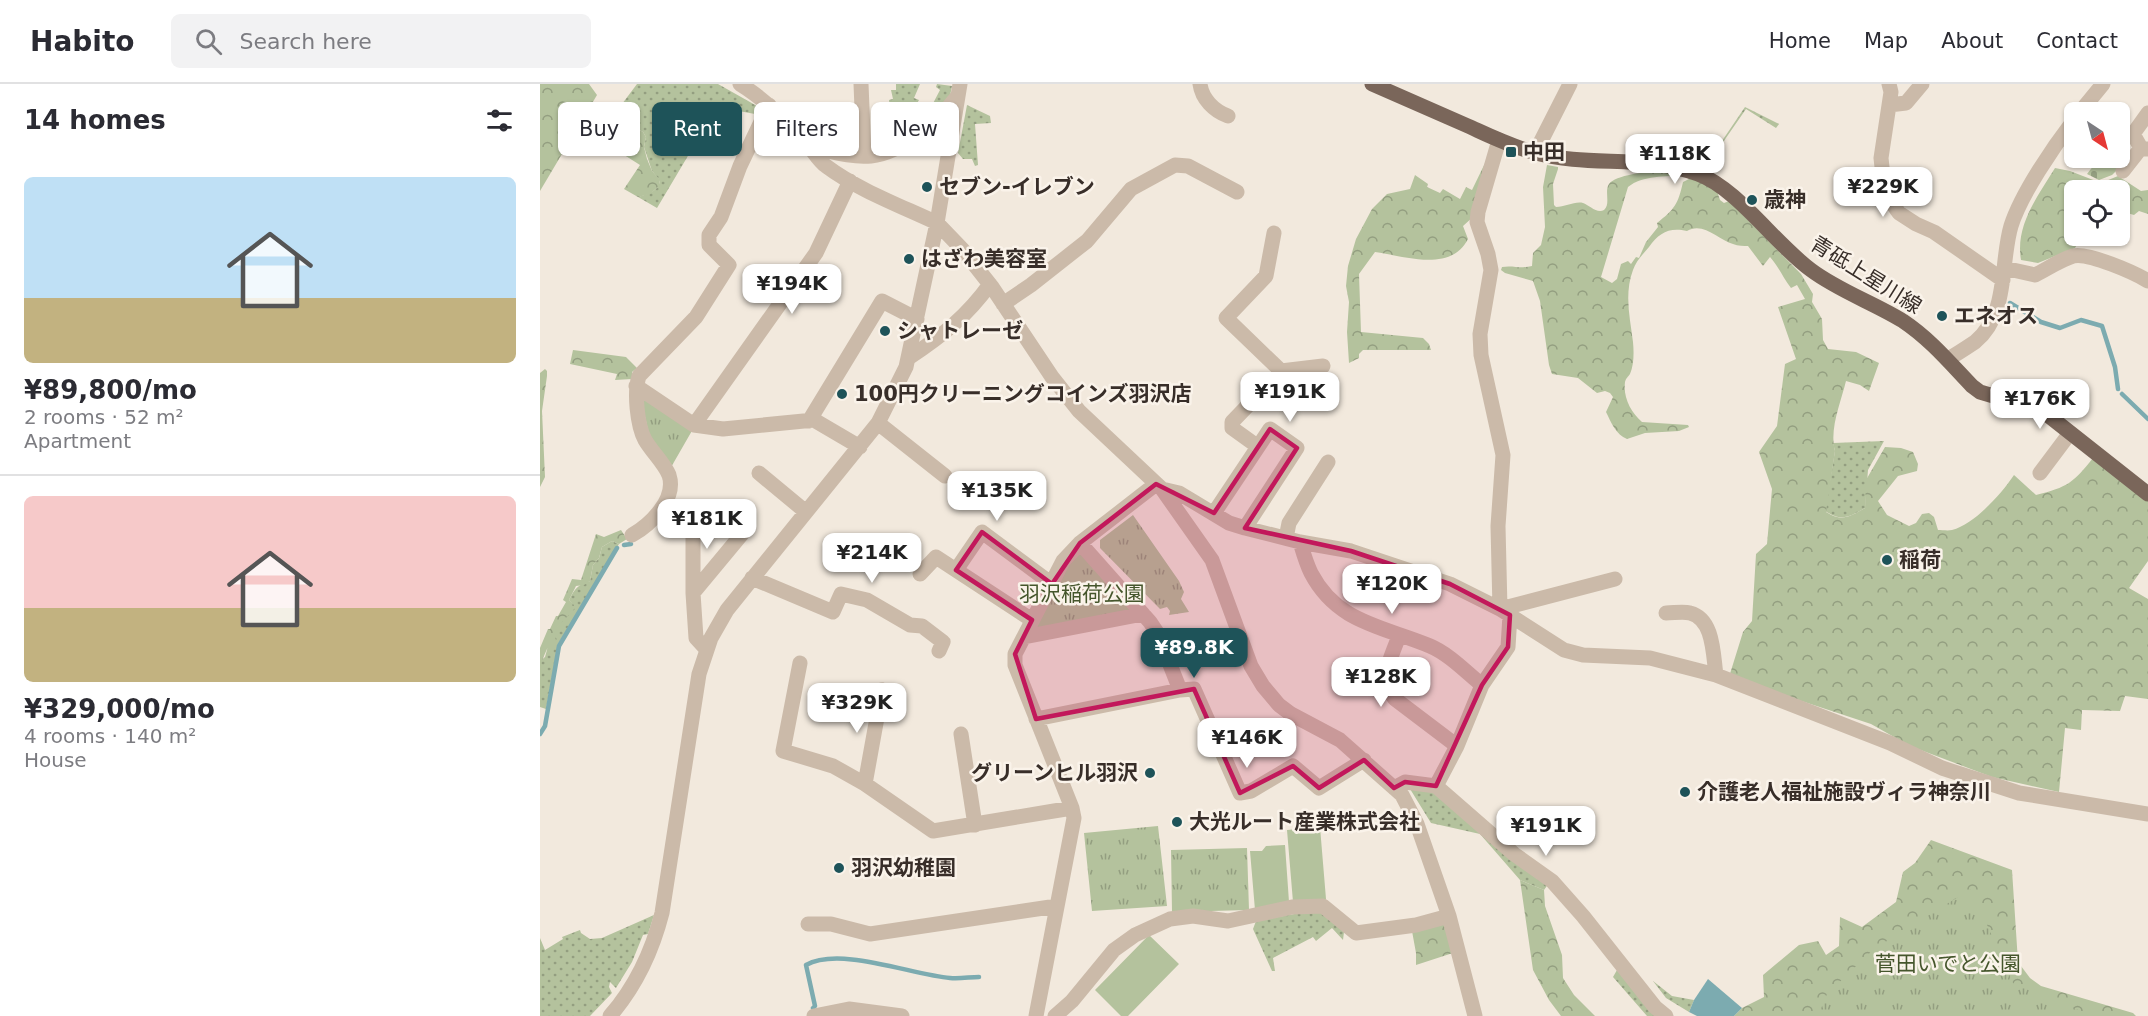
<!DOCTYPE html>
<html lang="en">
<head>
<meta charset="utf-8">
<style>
	:root { --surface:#fff; --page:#f2f2f3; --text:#2b2b33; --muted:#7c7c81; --line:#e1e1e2; --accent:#1e5359 }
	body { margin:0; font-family:"DejaVu Sans","Noto Sans JP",sans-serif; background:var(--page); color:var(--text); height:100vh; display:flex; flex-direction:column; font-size:22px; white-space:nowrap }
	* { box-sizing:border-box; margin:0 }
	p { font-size:20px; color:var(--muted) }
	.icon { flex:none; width:33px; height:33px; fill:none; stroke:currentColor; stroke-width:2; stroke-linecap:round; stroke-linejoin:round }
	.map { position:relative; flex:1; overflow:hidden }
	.drawer { display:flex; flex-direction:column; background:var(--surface); width:540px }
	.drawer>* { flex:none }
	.top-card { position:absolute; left:18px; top:18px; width:570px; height:54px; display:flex; gap:12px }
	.needle { width:39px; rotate:144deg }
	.buttons { position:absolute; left:1524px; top:18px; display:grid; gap:12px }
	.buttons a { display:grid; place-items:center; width:66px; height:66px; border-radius:9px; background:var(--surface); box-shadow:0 2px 4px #0004; font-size:30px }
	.price { position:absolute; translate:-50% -51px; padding:0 14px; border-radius:12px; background:#fff; color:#222; font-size:20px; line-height:39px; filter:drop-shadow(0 2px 3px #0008) }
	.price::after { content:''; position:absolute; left:50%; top:36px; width:18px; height:14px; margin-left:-9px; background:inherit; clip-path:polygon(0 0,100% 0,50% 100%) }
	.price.on { background:var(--accent); color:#fff }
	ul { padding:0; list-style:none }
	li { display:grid; align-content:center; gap:12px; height:318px; padding:0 24px }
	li+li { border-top:2px solid var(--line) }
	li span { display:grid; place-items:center; height:186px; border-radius:9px; color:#555 }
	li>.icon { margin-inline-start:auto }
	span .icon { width:108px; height:108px; fill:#fffc; stroke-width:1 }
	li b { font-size:26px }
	h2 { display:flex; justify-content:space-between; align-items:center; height:72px; padding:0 24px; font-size:26px }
	.tag { padding:0 21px; border-radius:9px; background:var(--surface); box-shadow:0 2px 4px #0004; font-size:21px; line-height:54px }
	.tag.on { background:var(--accent); color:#fff }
	header { display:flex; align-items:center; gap:36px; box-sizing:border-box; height:84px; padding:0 30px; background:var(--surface); border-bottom:2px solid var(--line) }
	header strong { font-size:28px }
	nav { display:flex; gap:33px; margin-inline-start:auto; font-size:21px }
	.search { width:420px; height:54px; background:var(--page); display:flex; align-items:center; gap:15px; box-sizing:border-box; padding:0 21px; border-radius:9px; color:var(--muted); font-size:22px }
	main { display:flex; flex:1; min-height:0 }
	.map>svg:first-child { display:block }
	.grass { fill:url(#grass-dots) }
	.forest { fill:url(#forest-crowns); fill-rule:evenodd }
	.cemetery { fill:url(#cemetery-stones) }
	.park { fill:url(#park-tufts) }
	.pitch { fill:#b4c29d }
	.water { fill:#7cabb0 }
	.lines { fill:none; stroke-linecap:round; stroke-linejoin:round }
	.stream { stroke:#7cabb0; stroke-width:4.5 }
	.minor { stroke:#cbbaa9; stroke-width:15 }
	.major { stroke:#7a665a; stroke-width:15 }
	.marked { fill:#c2185b; fill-opacity:0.2; stroke:#c2185b; stroke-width:4.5; stroke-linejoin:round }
	.poi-dot { fill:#1e5359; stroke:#faf3ea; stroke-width:2 }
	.labels { text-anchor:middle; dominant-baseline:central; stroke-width:5; stroke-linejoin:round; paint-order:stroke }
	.poi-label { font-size:21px; font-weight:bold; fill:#382e29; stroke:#faf3ea; text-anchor:start }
	.street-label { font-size:21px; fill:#382e29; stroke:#faf3ea }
	.park-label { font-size:21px; fill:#45562c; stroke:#faf3ea }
</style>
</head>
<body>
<header>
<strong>Habito</strong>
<div class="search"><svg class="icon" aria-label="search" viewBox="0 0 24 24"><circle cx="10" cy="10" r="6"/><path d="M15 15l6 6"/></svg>Search here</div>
<nav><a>Home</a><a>Map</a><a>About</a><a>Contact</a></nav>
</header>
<main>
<section class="drawer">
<h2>14 homes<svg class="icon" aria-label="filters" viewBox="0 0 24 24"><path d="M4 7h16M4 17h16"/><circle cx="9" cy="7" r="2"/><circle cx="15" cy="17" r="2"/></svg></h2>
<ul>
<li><span style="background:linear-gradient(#bfe0f5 65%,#c2b280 0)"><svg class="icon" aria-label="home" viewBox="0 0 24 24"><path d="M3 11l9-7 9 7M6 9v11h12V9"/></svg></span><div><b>¥89,800/mo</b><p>2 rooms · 52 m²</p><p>Apartment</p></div></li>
<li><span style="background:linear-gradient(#f6c9c9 60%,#c2b280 0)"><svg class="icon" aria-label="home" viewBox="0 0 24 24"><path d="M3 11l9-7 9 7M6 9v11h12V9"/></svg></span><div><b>¥329,000/mo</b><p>4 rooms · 140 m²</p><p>House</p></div></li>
</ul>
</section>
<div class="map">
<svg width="1608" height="932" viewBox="0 0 1608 932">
	<defs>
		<pattern id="grass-dots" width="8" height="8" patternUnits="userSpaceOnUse" patternTransform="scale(1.5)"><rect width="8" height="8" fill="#b4c29d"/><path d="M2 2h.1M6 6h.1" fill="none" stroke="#939e80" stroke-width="1.8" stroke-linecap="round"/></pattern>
		<pattern id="forest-crowns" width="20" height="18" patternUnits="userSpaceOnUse" patternTransform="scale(1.5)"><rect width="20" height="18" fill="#b4c29d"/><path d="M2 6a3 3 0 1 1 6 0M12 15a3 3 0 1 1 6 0" fill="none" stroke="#939e80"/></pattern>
		<pattern id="cemetery-stones" width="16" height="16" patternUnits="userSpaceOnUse" patternTransform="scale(1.5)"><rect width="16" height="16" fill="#b4c29d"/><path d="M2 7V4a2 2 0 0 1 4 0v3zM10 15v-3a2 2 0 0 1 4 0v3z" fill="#939e80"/></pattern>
		<pattern id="park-tufts" width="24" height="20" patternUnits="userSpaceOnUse" patternTransform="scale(1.5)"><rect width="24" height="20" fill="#b4c29d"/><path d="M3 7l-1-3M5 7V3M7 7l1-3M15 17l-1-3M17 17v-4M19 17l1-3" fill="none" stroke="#939e80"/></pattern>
	</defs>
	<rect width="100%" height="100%" fill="#f2e9dd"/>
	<path class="grass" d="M 97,0 L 178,0 L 217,22 L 215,30 L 177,23 L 117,124 L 98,113 C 107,110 118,108 120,97 L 112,87 L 104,63 L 106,53 L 103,48 L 91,41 L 93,37 L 76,28 Z
		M 356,0 L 380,0 L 374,14 L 379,16 L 375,23 L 388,29 L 400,6 L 396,3 L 397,0 L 412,2 L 410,12 L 379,44 L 373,36 L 362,44 L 360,41 L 357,42 L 356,52 L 347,52 L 349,36 L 351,34 L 349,16 L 353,15 L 351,6 L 356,6 Z
		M 427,21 L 450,32 L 451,39 L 435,40 L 438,81 L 435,82 L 432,75 L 423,75 L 418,69 Z
		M 1205,23 L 1239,40 L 1236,44 L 1206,25 L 1170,77 L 1178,83 L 1175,87 L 1165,82 Z
		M 1344,357 L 1328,386 L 1325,424 C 1309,433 1302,438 1285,427 L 1295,367 L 1293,359 Z
		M 72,457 L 79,460 L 18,560 L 6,625 L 0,623 L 0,577 L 5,573 L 12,548 L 35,523 L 29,516 C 35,504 38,501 50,497 L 53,481 L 59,474 L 62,463 Z
		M 867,700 L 892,702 L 1009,799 L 1004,806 L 980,796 L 940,750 L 891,739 Z
		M 781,825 L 804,848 L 803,856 L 792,844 L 776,857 L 773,853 L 733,874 L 735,887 L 732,887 L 713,845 L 716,837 Z
		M 114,831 L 108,850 L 103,851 L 92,878 L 76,904 L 70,898 L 69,903 L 72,909 L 50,932 L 0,932 L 0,854 L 5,866 L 23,855 L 22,853 L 40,846 L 41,849 L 50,855 L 62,854 Z
		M 1077,886 L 1118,932 L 1107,932 L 1073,893 Z
		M 1113,897 L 1132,912 L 1154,916 L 1149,928 L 1126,914 Z"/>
	<path class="forest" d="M 0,0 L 49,0 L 57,11 L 0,107 Z
		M 76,28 L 93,37 L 91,41 L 103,48 L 106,53 L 104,63 L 107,75 L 112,87 L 120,96 L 119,102 L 110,110 L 98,113 L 84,105 L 100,81 L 59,55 Z
		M 947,75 L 933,133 L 923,142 L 928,155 C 911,189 864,172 835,168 L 819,190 L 821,248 L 883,254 L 889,260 L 891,266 L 823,266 L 819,270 L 819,274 L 809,279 L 807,248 L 809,218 L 806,202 L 808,182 L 816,155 L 832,125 L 847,110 L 870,105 L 875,91 L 888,100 L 887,103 L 900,109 L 903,105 L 920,115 L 926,103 L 932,106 Z
		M 1007,81 L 1018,83 L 1018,85 L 1013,100 L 1014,121 L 1016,123 C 1025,123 1035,117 1043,119 C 1049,121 1057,130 1064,126 C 1071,120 1064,107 1069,100 C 1078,88 1131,85 1145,89 C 1156,92 1167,102 1177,107 L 1180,116 L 1184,119 L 1189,117 L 1261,190 L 1273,210 L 1272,218 L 1282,235 L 1283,256 L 1288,265 L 1316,268 L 1339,279 L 1329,307 L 1320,301 L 1306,297 C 1301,318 1289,345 1295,367 L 1286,428 C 1302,438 1309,433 1325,424 L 1326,396 L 1345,363 L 1361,364 L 1373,368 L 1378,380 L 1377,387 L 1358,392 L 1338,417 L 1347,431 L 1369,442 L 1376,439 L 1382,430 L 1389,429 L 1394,433 L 1398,446 C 1402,446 1408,447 1412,446 C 1435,440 1462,409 1474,391 L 1496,411 C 1528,403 1533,399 1553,374 L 1608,417 L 1608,477 L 1589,504 L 1608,515 L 1608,615 L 1585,612 L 1580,627 L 1542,626 L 1541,646 L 1525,644 L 1519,708 L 1452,693 L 1370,662 L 1331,640 L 1189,593 L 1203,548 L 1212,537 L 1216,470 L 1227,460 L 1232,405 L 1219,368 L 1237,342 L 1245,280 L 1256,275 L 1238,223 L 1265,215 L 1257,201 L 1251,204 C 1243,194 1239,183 1230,173 L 1223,182 L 1208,162 C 1204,162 1198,162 1193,160 C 1179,156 1163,137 1147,147 C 1129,143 1119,149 1109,163 C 1103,170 1096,177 1093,186 C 1084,210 1090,234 1093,258 C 1094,268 1094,281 1090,290 C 1088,293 1086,294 1085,298 C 1083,314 1091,328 1102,338 L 1148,341 L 1149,343 L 1139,347 L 1105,349 L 1087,355 C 1076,351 1071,338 1066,328 L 1073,313 L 1070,309 L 1065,307 L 1057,309 L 1038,294 L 1012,290 L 1009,281 L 1000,217 L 993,197 L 965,189 L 961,186 L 962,183 C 972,181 982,185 992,182 L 993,169 L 1001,161 L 1005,143 L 1003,103 ZM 1144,91 L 1149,95 L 1143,98 C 1138,120 1135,125 1117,139 L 1118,143 L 1106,158 L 1099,174 L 1096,173 L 1091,180 L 1088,177 L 1081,180 L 1077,195 L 1072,199 L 1061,193 L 1088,103 C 1103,91 1126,93 1144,91 Z
		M 1515,84 L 1530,87 L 1561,99 L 1578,92 L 1601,107 L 1608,106 L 1608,130 L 1599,127 L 1594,131 L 1580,127 L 1580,106 L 1534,106 L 1534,152 L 1542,152 L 1535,164 L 1498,179 L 1481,176 C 1475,141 1498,112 1515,84 Z
		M 33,266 L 86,273 L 97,284 L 92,288 L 92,295 L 75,296 L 77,290 L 30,280 Z
		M 5,285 L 7,287 L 7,292 L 2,327 L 5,393 L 0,403 L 0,289 Z
		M 81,446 L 87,455 L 79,460 L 72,457 L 62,463 L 59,474 L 53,481 L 50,497 L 44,501 L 36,502 L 29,516 L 36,523 L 13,548 L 16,556 L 15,560 L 7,565 L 0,581 L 0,564 L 8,545 L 10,545 L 16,532 L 18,532 L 26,518 L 23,516 L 32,495 L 41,496 L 56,450 L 64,453 Z
		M 1391,756 L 1472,786 L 1478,878 L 1490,894 L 1501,902 L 1593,929 L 1596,932 L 1194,932 L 1202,924 L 1224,913 L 1223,891 L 1259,861 L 1278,857 L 1286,871 L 1299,862 L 1300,833 L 1322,843 L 1356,818 L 1363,788 L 1375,779 Z
		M 980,796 L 1004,806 L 1005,822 L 1022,871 L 1023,894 L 1034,911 L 1055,932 L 1021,932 L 1009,916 L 993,886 Z
		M 910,835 L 919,867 L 876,881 L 876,869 L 872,847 Z"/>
	<path class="cemetery" d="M 1547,74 L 1574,74 L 1582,81 L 1572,91 L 1559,96 L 1547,90 L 1554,81 Z"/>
	<path class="park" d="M 100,310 L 153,345 L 130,385 L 110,355 Z
		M 593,431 L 639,497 L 644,508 L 641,515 L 649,528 L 629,531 L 630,527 L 627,523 L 620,525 L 560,464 L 560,456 Z
		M 539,465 L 595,529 L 493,546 L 515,503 Z
		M 618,742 L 627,822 L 552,827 L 544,749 Z
		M 707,764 L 709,826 L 632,828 L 631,766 Z
		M 1431,805 L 1473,899 L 1553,932 L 1278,932 L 1287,910 L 1334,865 Z"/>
	<path class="pitch" d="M 780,743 L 786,815 L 753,818 L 747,746 Z
		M 745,761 L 749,818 L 715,826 L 710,767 L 722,767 L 726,762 Z
		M 609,851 L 639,880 L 588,932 L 581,932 L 555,906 Z"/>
	<path class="water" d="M 1168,895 L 1202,924 L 1194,932 L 1157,932 L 1149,928 L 1154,916 Z"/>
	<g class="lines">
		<path class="stream" d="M 1470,219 L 1501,238 L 1520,244 L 1541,236 L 1562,242 L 1575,283 L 1578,305
			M 1582,310 L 1608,335
			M 84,461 L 91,460
			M 0,650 L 5,642 L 19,562 L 77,464
			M 273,924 L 275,922 L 266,881 C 300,862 373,891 410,894 C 420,895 430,893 439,893"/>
		<path class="minor" d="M 200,0 C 226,16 248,38 268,61 C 274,68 279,77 286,82 C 318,106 361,122 397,139 L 422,165 L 452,203 L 512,293 L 539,327 L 622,405 L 672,476 L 711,582 L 723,602 L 739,621 L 751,630 L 800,656 L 862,711 L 877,740 L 909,832 L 935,932
			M 321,0 L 324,72
			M 660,0 C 662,15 674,27 688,32
			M 1349,0 L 1351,8 L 1341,74 L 1343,92 L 1347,112 L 1359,129 L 1376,140 L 1394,148 L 1463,196
			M 1349,21 L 1366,19 L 1382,0
			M 1540,28 L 1563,0
			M 1608,29 L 1593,50 L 1601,64 L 1608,65
			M 959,56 L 938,128 L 937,138 L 948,170 L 951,186 L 940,250 L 941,271 L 963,371 L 958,442 L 960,525 L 1075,495
			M 271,63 C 290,67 311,74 331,72 C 363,69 398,37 417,13
			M 995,69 L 1030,0
			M 1583,87 L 1601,64
			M 1464,184 L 1495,191 C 1507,185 1520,176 1533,172 C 1548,168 1595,189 1608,197
			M 463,220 L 491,201 L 547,157 L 591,105 L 635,81 L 648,82 L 697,108
			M 370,273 C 402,252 428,231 450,200
			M 1408,275 C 1417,270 1426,264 1435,258 C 1469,230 1460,179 1471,142 C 1481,110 1514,62 1534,36
			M 741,287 L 783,282
			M 96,302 L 154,341 L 183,345 L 274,336 L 320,363
			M 269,337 L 342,217 L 377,235
			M 338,339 L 405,392
			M 154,341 L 276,169 L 310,97
			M 717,362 L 692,344 L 692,338 L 741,287 L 686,234 L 726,192 L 734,149
			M 219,389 L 266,428
			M 1500,389 L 1530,349
			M 622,405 L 639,409 L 689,439 L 705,444 L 760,458 L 811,467 L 910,500 L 960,525 L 1024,566 L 1043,571 L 1110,574 L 1176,591 L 1350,659 L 1402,684 L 1479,709 L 1608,730
			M 674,429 L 730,345 L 757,364 L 705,444
			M 153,437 L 153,509 L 156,554 L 167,566
			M 92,451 C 110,441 137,415 129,391 C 124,379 112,368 105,356 C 97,341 94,308 99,292 L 156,233 L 189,181 L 169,161 L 169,151 L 181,133 L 200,82 L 229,21
			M 746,454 L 749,439 L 788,378
			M 760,458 C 763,468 766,479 771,489 C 797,539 842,542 890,562 C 909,570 926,588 942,601
			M 416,486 L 442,448 L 512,500
			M 380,490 L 396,473 L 492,536
			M 212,494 L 293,528 L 301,510 L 327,516 L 370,541 L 382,542 L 403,558 L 399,567
			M 153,509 L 207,444
			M 1126,529 C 1134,529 1143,527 1150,529 C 1174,535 1173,571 1176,591
			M 859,552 C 855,563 844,587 846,598 C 847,605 852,611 855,615 L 917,662
			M 484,553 L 603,530
			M 260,579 L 243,667 L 293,682 L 325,700 L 393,747 L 532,724
			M 640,606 L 654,605 L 700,709 L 711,707 L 753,682 L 779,704 L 824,676
			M 496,635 L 640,606 L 618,550 L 610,538 L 540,459
			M 421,650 L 435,741
			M 325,700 L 342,606
			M 896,702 L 917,662 L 942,601 L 968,563 L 970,531
			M 854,704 L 865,698 L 896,702 L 974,770 L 1012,797 L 1043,832 L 1115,923 L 1126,932
			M 268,840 L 291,840 L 330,850 L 517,822
			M 70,932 C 96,902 112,868 122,829 L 159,590 L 171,554 L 187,526 L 338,339 L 366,283 L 397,139 L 420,0
			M 274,932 L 309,925 L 362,932
			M 496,932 L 534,734 L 532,724 L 475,581 L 475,570 L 523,477 L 540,459 L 616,400
			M 515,932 L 532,917 L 574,866 L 595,851 L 630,835 L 653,832 L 688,837 L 752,823 L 783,822 L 816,849 L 876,841 L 909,832"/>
		<path class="major" d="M 832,0 C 864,14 896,28 928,42 C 950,52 972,63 996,69 C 1048,83 1108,71 1158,90 C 1197,104 1235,160 1271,186 C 1299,207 1334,219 1363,237 C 1390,255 1410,279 1432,302 L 1440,308 L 1494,324 L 1509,332 L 1608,410"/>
	</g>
	<path class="marked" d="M 730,345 L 757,364 L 705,444 L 811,467 L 910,500 L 970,531 L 968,563 L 942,601 L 896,702 L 865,698 L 854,704 L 824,676 L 779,704 L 753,682 L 700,709 L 654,605 L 496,635 L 475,570 L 492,536 L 416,486 L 442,448 L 512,500 L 540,459 L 616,400 L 674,429 Z"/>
	<g class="poi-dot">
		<rect x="965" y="62" width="12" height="12" rx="3"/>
		<circle cx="387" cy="103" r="6"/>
		<circle cx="1212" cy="116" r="6"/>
		<circle cx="369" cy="175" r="6"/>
		<circle cx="1402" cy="232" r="6"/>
		<circle cx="345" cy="247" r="6"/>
		<circle cx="302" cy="310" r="6"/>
		<circle cx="1347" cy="476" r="6"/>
		<circle cx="610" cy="689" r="6"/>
		<circle cx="1145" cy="708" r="6"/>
		<circle cx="637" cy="738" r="6"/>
		<circle cx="299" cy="784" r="6"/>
	</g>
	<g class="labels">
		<g class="poi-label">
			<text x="983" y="68">中田</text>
			<text x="399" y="103">セブン-イレブン</text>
			<text x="1224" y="116">歳神</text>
			<text x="381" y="175">はざわ美容室</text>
			<text x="1414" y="232">エネオス</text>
			<text x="357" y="247">シャトレーゼ</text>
			<text x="314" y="310">100円クリーニングコインズ羽沢店</text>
			<text x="1359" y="476">稲荷</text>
			<text x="598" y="689" text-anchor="end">グリーンヒル羽沢</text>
			<text x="1157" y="708">介護老人福祉施設ヴィラ神奈川</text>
			<text x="649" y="738">大光ルート産業株式会社</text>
			<text x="311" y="784">羽沢幼稚園</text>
		</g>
		<g class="street-label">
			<text transform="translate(1326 191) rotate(32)">青砥上星川線</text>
		</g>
		<g class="park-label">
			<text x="542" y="510">羽沢稲荷公園</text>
			<text x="1408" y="880">菅田いでと公園</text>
		</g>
	</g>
</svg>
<div class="buttons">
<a><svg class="needle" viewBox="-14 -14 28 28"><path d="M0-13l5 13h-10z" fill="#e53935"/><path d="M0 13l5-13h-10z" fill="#7c7c81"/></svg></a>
<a><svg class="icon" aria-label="locate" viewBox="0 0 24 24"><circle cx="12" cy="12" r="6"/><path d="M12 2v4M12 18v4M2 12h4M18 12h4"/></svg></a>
</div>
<b class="price" style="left:1135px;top:101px">¥118K</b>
<b class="price" style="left:1343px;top:134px">¥229K</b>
<b class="price" style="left:252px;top:231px">¥194K</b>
<b class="price" style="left:750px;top:339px">¥191K</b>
<b class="price" style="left:1500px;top:346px">¥176K</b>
<b class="price" style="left:457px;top:438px">¥135K</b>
<b class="price" style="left:167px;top:466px">¥181K</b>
<b class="price" style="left:332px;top:500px">¥214K</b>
<b class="price" style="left:852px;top:531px">¥120K</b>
<b class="price on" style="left:654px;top:595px">¥89.8K</b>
<b class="price" style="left:841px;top:624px">¥128K</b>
<b class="price" style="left:317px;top:650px">¥329K</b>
<b class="price" style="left:707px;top:685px">¥146K</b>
<b class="price" style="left:1006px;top:773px">¥191K</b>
<div class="top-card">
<a class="tag">Buy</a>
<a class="tag on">Rent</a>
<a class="tag">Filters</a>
<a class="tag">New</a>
</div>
</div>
</main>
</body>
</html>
